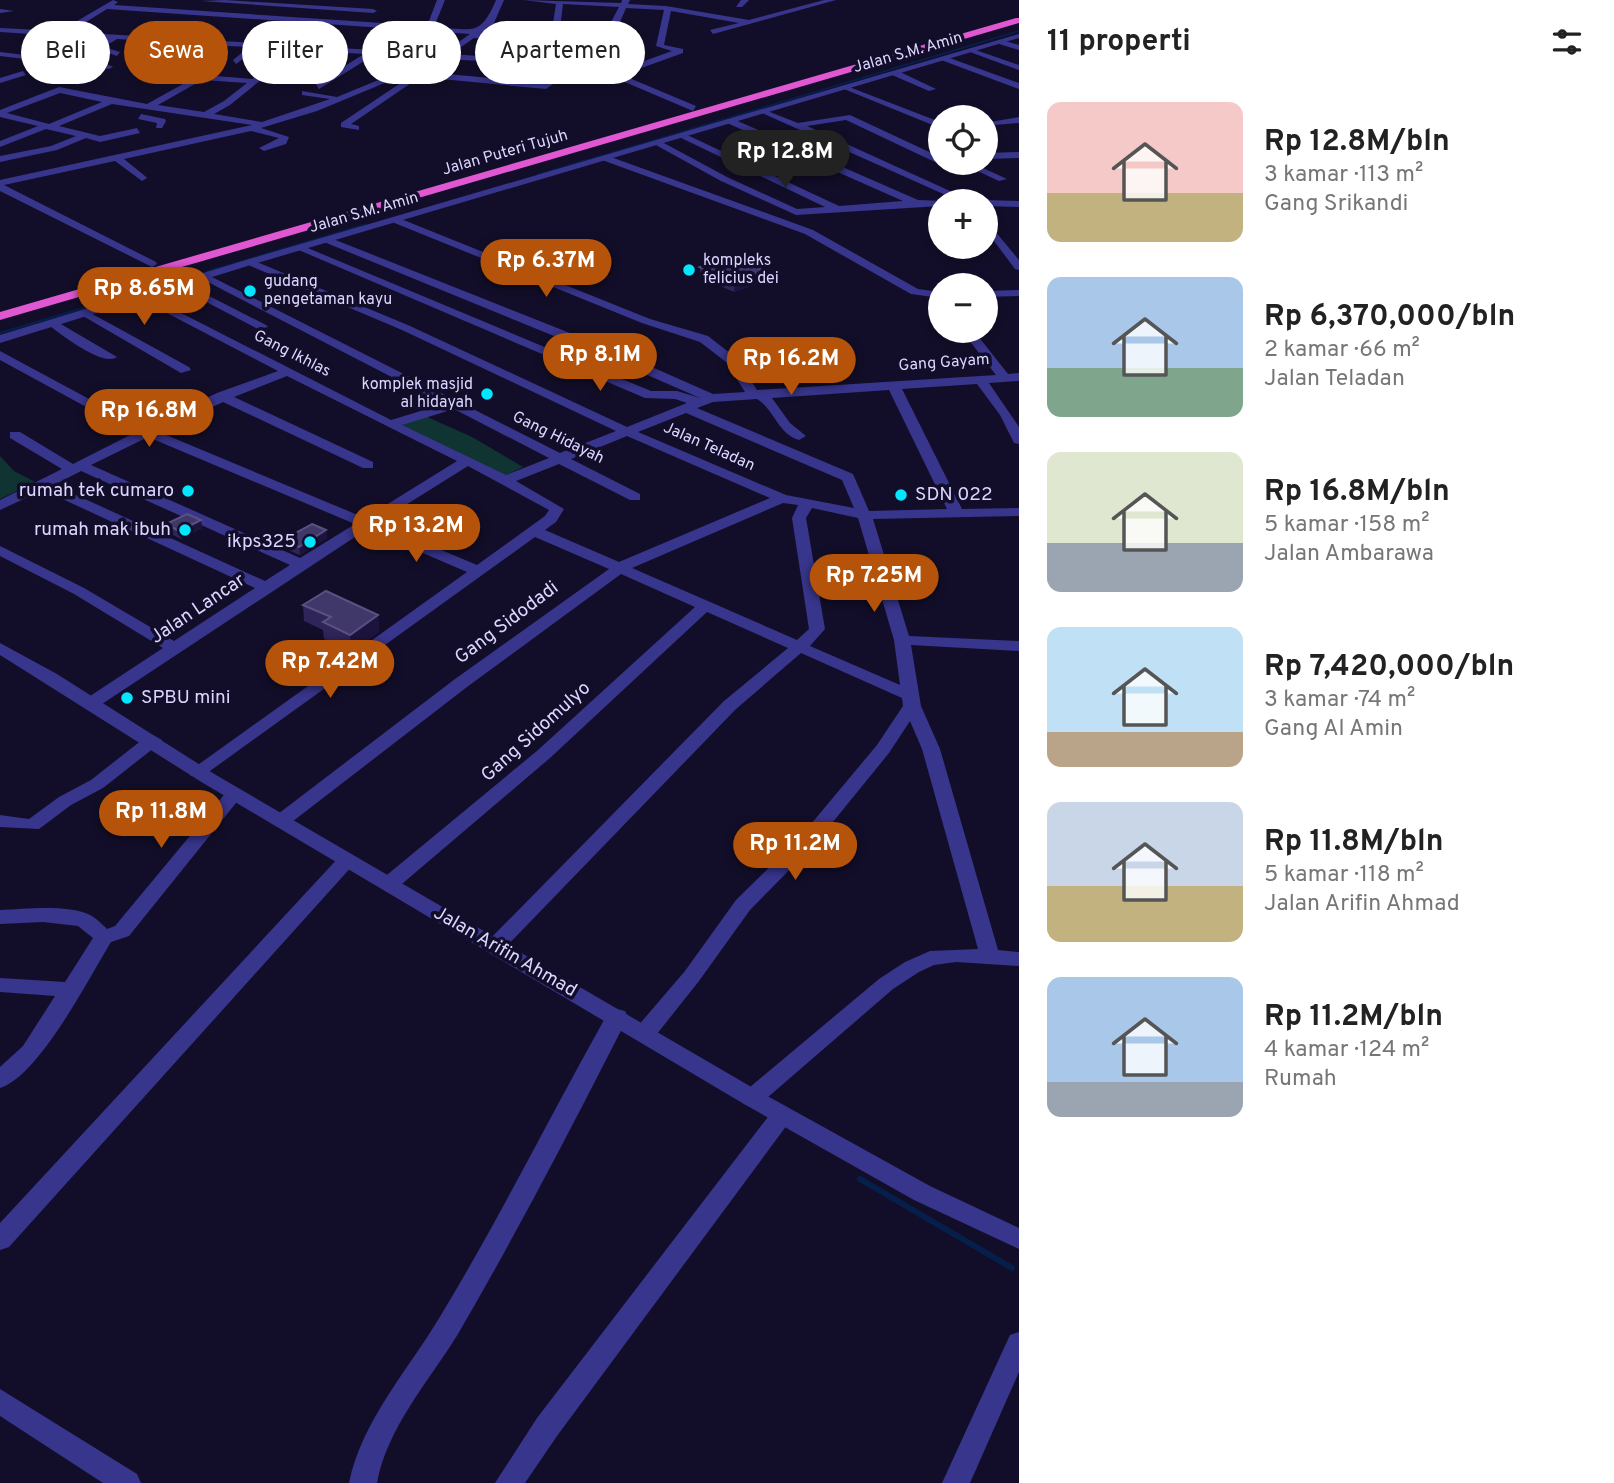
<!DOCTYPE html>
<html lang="id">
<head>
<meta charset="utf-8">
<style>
	:root { --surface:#fff; --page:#f6f6f6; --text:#222; --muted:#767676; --accent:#b45309 }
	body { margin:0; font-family:Overpass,sans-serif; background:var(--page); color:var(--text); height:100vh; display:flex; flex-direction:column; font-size:26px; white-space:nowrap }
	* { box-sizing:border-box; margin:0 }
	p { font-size:23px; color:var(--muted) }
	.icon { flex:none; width:38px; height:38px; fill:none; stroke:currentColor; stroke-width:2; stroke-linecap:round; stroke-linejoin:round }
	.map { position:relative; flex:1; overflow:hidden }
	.sheet { display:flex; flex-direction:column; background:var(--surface); width:595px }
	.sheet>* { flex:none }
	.banner { position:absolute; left:21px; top:21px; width:665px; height:63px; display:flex; gap:14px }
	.buttons { position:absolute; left:928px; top:105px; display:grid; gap:14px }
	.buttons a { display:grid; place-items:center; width:70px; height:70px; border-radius:50%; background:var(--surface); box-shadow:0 4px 10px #0003; font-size:35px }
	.price { position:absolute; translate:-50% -60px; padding:0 16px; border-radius:24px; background:var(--accent); color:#fff; font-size:23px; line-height:46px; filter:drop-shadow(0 2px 4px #0008) }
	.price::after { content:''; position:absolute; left:50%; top:42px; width:21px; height:16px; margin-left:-10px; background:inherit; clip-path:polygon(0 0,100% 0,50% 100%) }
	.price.current { background:#222; color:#fff }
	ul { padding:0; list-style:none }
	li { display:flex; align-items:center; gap:21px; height:175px; padding:0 28px }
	li span { display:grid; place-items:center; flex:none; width:196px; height:140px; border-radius:14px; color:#555 }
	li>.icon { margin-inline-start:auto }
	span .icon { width:84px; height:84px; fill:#fffc; stroke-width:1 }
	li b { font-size:30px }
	h2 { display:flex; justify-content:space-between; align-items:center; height:84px; padding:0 28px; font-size:30px }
	.chip { padding:0 24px; border-radius:32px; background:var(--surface); box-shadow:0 4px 10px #0003; font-size:24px; line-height:63px }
	.chip.current { background:var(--accent); color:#fff }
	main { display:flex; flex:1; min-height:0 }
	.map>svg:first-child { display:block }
	.green { fill:#103432 }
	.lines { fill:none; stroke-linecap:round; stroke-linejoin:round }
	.stream-far2 { stroke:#061f4a; stroke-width:2 }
	.stream-far1 { stroke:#061f4a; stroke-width:2.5 }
	.stream { stroke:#061f4a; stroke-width:6 }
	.minor { fill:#38358c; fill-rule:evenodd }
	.tertiary { fill:#38358c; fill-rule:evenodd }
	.trunk { fill:#e057d2; fill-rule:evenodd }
	.wall { fill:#2f2559 }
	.shaded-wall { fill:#1c143e }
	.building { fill:#41386a; stroke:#5a5182; stroke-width:2 }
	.poi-dot { fill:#02e7ff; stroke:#120e29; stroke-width:2.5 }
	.labels { text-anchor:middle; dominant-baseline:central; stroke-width:7; stroke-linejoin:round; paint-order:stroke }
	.far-street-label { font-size:16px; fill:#dbd6ff; stroke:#120e29 }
	.far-poi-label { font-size:16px; fill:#dbd6ff; stroke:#120e29; text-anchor:start }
	.poi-label { font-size:19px; fill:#dbd6ff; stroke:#120e29; text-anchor:end }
	.street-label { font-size:19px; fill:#dbd6ff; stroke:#120e29 }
</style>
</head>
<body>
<main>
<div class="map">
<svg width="1019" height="1483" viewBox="0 0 1019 1483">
	<rect width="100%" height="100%" fill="#120e29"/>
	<path class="green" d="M 425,416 L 472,437 L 523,467 L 496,480 L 387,426 Z
		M 0,456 L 14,471 L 35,482 L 0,499 Z"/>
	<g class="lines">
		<path class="stream-far2" d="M 582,162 L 1019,31"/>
		<path class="stream-far1" d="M 538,175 L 588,160
			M 0,333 L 365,225"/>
		<path class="stream" d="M 860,1179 L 1012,1268"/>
		<path class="minor" d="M 113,0 L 118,2 L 114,5 L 427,26 L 437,0 L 445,0 L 434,27 C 472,29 480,38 496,0 L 504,0 L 494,23 L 481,34 L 547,39 L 551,36 L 556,4 L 523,0 L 621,3 L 622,0 L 630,0 L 628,4 L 666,6 L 749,20 L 824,0 L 836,0 L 713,34 L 710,30 L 739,23 L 671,11 L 664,45 L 683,49 L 683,53 L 622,75 L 696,106 L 693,111 L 613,77 L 574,69 L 546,89 L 420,77 L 351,124 L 359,126 L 359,130 L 341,127 L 341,123 L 411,76 L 404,75 L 317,111 L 261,128 L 289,137 L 286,144 L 264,151 L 259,148 L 279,138 L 251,131 L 124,159 L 145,176 L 147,178 L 142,181 L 115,161 L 4,185 L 156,262 L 157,264 L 152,267 L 0,191 L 0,180 L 252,125 L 112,104 L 59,126 L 100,136 L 137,128 L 140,133 L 100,142 L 86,138 L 57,150 L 0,162 L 0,156 L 51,146 L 76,136 L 46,129 L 0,147 L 0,141 L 38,126 L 0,117 L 0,110 L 59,87 L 147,104 L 192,79 L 157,74 L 199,44 L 117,39 L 104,47 L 120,52 L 117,56 L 94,48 L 107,39 L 0,32 L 0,28 L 60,31 ZM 563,4 L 619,7 L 600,43 L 572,64 L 530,59 L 559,37 ZM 626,8 L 664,10 L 656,46 L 672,51 L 614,72 L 580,66 C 606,47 614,38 626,8 ZM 107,9 L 470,34 L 442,54 L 70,32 ZM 474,38 L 541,44 L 521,59 L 451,54 ZM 208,45 L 249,47 L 233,60 L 236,64 L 258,48 L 289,50 L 252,79 L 169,72 ZM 298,50 L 364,54 L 316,84 L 319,89 L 374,55 L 432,58 L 337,97 L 302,91 L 302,95 L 330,99 L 262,122 L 214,114 L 230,105 ZM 444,59 L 555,65 L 566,68 L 544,83 L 414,71 ZM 202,80 L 247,83 L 224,101 L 204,112 L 158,105 ZM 60,93 L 102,102 L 49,124 L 7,113 Z
			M 225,0 L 373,9 L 377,11 L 373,13 L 201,1 Z
			M 741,0 L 749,0 L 742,7 L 736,7 Z
			M 0,9 L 14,11 L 0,13 Z
			M 1002,40 L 1019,45 L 1019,50 L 999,44 Z
			M 970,48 L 1019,65 L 1019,70 L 970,52 Z
			M 0,52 L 109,65 L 113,67 L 109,69 L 0,56 Z
			M 944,56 L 1019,83 L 1019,89 L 941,60 Z
			M 23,71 L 26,75 L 0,83 L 0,78 Z
			M 892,71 L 898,71 L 936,89 L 929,91 L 892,75 Z
			M 844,85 L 940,122 L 940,128 L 844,89 Z
			M 762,109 L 798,123 L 850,115 L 940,157 L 940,163 L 944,163 L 937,163 L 846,120 L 807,126 L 972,201 L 959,201 L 762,113 Z
			M 141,114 L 165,119 L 166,121 L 162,128 L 156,128 L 157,123 L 138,119 Z
			M 1019,117 L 1019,123 L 994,125 L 990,122 Z
			M 727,119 L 733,119 L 918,200 L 944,201 L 940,201 L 940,206 L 796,215 L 721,181 L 654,144 L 662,142 L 727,177 L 797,209 L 825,207 L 677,136 L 685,134 L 839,206 L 903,201 L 727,123 Z
			M 1019,152 L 1019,158 L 985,159 L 985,153 Z
			M 602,156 L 608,156 L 813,230 L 918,289 L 940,292 L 940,298 L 911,294 L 805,234 L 602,160 Z
			M 960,163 L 972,163 L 1007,179 L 999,181 Z
			M 985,200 L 1019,201 L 1019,207 L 985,206 L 985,201 L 981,201 Z
			M 396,217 L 650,319 L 708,336 L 735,357 L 757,390 L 996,375 L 962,331 L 974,331 L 1008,374 L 1019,373 L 1019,381 L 989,383 L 1019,427 L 1019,444 L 1014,443 L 1000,415 L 977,384 L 902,389 L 962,509 L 1019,508 L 1019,516 L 873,519 L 909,636 L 1019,641 L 1019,651 L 911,645 L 921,706 L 940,749 L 998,950 L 1019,952 L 1019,966 L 956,962 L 934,965 L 919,972 L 893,989 L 760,1104 L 752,1107 L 744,1104 L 741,1098 L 744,1092 L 879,979 L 905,962 L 930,951 L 978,949 L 922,749 L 910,721 L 889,753 L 815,844 L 750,910 L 699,981 L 653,1039 L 645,1041 L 637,1039 L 634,1033 L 637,1027 L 685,971 L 736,900 L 801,836 L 877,745 L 903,706 L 902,698 L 801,653 L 736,709 L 501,952 L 487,952 L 484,947 L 487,942 L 724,701 L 788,648 L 707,612 L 550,758 L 396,889 L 382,889 L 379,884 L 382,879 L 538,750 L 695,607 L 621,574 L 467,687 L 288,825 L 274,825 L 272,821 L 274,817 L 455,679 L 609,569 L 535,537 L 203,776 L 191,776 L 188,772 L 467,572 L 367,529 L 99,706 L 87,706 L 85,702 L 87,698 L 163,648 L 74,594 L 0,556 L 0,546 L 84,588 L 174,641 L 255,588 L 43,490 L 0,510 L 0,500 L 62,469 L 10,438 L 10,432 L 20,432 L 73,464 L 134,433 L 0,360 L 0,351 L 143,428 L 217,393 L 278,371 L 138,298 L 138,294 L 142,293 L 391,420 L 444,404 L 200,278 L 198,276 L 204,273 L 560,453 L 616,431 L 402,330 L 246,264 L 245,262 L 250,259 L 410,326 L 627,427 L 687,403 L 675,399 L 645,398 L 294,248 L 303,246 L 585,364 L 603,356 L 324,242 L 323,240 L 328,237 L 618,352 L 713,394 L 745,392 L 726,362 L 700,342 L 642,323 L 392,222 L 391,220 ZM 613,360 L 700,398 L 677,391 L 651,391 L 595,368 ZM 287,376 L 457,461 L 365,518 L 159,432 L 223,402 L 363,468 L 373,468 L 373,462 L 234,397 ZM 889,390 L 947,509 L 869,511 L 853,474 L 697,408 L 713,402 L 757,399 C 775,410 777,433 799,440 L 806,436 L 790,423 L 772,398 ZM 454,409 L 549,458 L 506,475 L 402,425 ZM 686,413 L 842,480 L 854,508 L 786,495 L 638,432 ZM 627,436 L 770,498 L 619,562 L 545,530 L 556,522 L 564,509 L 516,481 L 559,464 L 630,500 L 640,500 L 640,494 L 571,459 ZM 148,437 L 355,524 L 300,558 L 91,465 ZM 468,466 L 549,510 L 545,516 L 477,565 L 377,523 ZM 81,471 L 290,565 L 265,581 L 54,485 ZM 783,503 L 798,505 L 792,518 L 809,629 L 797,640 L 632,568 ZM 812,508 L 858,518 L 894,640 L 900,685 L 810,646 L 825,629 L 806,518 Z
			M 985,219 L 1019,260 L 1019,270 L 1015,269 L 985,229 Z
			M 180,281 L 266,325 L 268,327 L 258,329 L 176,286 L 174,284 Z
			M 1019,290 L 1019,296 L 985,297 L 985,291 Z
			M 87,311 L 189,367 L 191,370 L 181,373 L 83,316 L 83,312 Z
			M 54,320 L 117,357 C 103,367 63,336 50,326 L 48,324 Z
			M 153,735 L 162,740 L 159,744 L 103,788 L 71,805 L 39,829 L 0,827 L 0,815 L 29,819 L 59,797 L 91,780 L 147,736 Z
			M 234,788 L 243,794 L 240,798 L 129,936 L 111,942 C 89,978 39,1076 0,1088 L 0,1067 L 23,1046 L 55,996 L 0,992 L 0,978 L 65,982 L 93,938 L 78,926 L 43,922 L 0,924 L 0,910 C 25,909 67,904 90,915 C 96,918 102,924 107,929 L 115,926 L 228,790 Z
			M 347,854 L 357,860 L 354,864 L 9,1247 L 0,1250 L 0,1223 L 340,856 Z
			M 617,1009 L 625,1011 L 628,1017 L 608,1056 C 560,1150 511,1243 458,1334 C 429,1381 387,1428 377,1483 L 349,1483 C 362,1420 409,1369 441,1315 C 501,1216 552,1112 609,1011 Z
			M 782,1106 L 790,1109 L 793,1115 L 790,1121 L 557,1436 L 525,1483 L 495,1483 L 537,1418 L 774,1109 Z
			M 1019,1332 L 1019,1372 L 970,1483 L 942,1483 L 1010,1335 Z
			M 0,1389 L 137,1474 L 141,1483 L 103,1483 L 0,1416 Z"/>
		<path class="tertiary" d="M 1019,34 L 1019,38 L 254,264 L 0,343 L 0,335 L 246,260 Z
			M 0,643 L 57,674 L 216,775 L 760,1092 L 930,1186 L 1019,1228 L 1019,1249 L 914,1200 L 744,1104 L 203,783 L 0,655 Z"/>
		<path class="trunk" d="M 1016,18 L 1019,18 L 1019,23 L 0,320 L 0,312 Z"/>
	</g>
	<path class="wall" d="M 700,267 L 766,271 L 765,281 L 734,292 L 700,277 Z
		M 201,520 L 202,528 L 181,539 L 167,532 L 166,524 Z
		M 326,530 L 327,538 L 300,555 L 288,550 L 288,537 Z
		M 303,605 L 378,615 L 379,632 L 351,652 L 324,639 L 323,630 L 304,621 Z"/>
	<path class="shaded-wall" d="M 766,271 L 765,281 L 734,292 L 735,281 Z
		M 201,520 L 202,528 L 181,539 L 179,531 Z
		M 326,530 L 327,538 L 300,555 L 299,547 Z
		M 378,615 L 379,632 L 351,652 L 350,635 Z"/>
	<path class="building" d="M 732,257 L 766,271 L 735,281 L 700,267 Z
		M 187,514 L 201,520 L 179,531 L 166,524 Z
		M 312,524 L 326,530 L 299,547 L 287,542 L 293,539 L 288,537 Z
		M 326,591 L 378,615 L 350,635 L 323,622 L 331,617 L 303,605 Z"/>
	<g class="poi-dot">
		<circle cx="689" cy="270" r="7"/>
		<circle cx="250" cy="291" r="7"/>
		<circle cx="487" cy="394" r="7"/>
		<circle cx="188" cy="491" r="7"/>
		<circle cx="901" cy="495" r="7"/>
		<circle cx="185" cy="530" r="7"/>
		<circle cx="310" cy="542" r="7"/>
		<circle cx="127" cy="698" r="7"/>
	</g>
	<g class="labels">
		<g class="far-street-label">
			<text transform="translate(908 53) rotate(-16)">Jalan S.M. Amin</text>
			<text transform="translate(505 153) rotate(-16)">Jalan Puteri Tujuh</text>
			<text transform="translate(364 213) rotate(-16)">Jalan S.M. Amin</text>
			<text transform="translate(292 354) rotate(27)">Gang Ikhlas</text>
			<text transform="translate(944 363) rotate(-4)">Gang Gayam</text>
			<text transform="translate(558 438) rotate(26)">Gang Hidayah</text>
			<text transform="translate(709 447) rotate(24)">Jalan Teladan</text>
		</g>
		<g class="far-poi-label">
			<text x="703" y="261">kompleks<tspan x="703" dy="18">felicius dei</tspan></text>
			<text x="264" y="282">gudang<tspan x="264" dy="18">pengetaman kayu</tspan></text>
			<text x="473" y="385" text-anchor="end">komplek masjid<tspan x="473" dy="18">al hidayah</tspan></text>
		</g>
		<g class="poi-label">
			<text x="174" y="491">rumah tek cumaro</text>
			<text x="915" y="495" text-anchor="start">SDN 022</text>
			<text x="171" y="530">rumah mak ibuh</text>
			<text x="296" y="542">ikps325</text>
			<text x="141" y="698" text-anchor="start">SPBU mini</text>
		</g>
		<g class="street-label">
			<text transform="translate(198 609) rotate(-34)">Jalan Lancar</text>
			<text transform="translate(507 623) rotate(-37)">Gang Sidodadi</text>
			<text transform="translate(536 732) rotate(-42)">Gang Sidomulyo</text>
			<text transform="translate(505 952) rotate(30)">Jalan Arifin Ahmad</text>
		</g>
	</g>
</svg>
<div class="buttons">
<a><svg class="icon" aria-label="locate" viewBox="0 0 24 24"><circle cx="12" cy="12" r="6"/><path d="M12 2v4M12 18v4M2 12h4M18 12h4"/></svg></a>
<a>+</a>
<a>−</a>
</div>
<b class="price current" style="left:785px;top:190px">Rp 12.8M</b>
<b class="price" style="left:546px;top:299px">Rp 6.37M</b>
<b class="price" style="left:144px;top:327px">Rp 8.65M</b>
<b class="price" style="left:600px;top:393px">Rp 8.1M</b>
<b class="price" style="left:791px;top:397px">Rp 16.2M</b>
<b class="price" style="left:149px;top:449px">Rp 16.8M</b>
<b class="price" style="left:416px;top:564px">Rp 13.2M</b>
<b class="price" style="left:874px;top:614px">Rp 7.25M</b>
<b class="price" style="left:330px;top:700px">Rp 7.42M</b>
<b class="price" style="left:161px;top:850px">Rp 11.8M</b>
<b class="price" style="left:795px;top:882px">Rp 11.2M</b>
<div class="banner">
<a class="chip">Beli</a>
<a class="chip current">Sewa</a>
<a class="chip">Filter</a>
<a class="chip">Baru</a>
<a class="chip">Apartemen</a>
</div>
</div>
<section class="sheet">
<h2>11 properti<svg class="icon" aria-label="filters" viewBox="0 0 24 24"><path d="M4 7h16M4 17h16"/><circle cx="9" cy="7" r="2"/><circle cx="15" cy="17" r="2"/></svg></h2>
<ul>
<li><span style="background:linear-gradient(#f6c9c9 65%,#c2b280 0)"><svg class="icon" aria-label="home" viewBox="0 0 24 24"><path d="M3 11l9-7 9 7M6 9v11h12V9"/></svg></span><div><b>Rp 12.8M/bln</b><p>3 kamar · 113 m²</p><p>Gang Srikandi</p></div></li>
<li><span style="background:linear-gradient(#a9c7e8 65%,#7fa58c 0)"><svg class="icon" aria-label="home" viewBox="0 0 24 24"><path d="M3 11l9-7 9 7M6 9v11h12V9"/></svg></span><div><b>Rp 6,370,000/bln</b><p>2 kamar · 66 m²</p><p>Jalan Teladan</p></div></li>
<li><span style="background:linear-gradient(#dfe7d0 65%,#9aa5b1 0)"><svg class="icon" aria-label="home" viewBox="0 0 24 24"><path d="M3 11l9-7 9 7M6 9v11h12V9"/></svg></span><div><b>Rp 16.8M/bln</b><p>5 kamar · 158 m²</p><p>Jalan Ambarawa</p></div></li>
<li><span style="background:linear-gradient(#bfe0f5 75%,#b9a48a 0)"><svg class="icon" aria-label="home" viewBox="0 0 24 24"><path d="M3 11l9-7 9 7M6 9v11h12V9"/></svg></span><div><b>Rp 7,420,000/bln</b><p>3 kamar · 74 m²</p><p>Gang Al Amin</p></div></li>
<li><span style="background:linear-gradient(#c9d6e8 60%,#c2b280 0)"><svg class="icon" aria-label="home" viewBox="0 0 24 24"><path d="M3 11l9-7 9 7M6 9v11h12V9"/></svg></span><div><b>Rp 11.8M/bln</b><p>5 kamar · 118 m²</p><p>Jalan Arifin Ahmad</p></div></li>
<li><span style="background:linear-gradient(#a9c7e8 75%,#9aa5b1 0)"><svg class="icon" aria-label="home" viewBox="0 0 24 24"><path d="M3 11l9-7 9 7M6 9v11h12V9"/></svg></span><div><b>Rp 11.2M/bln</b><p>4 kamar · 124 m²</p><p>Rumah</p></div></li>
</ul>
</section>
</main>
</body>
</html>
